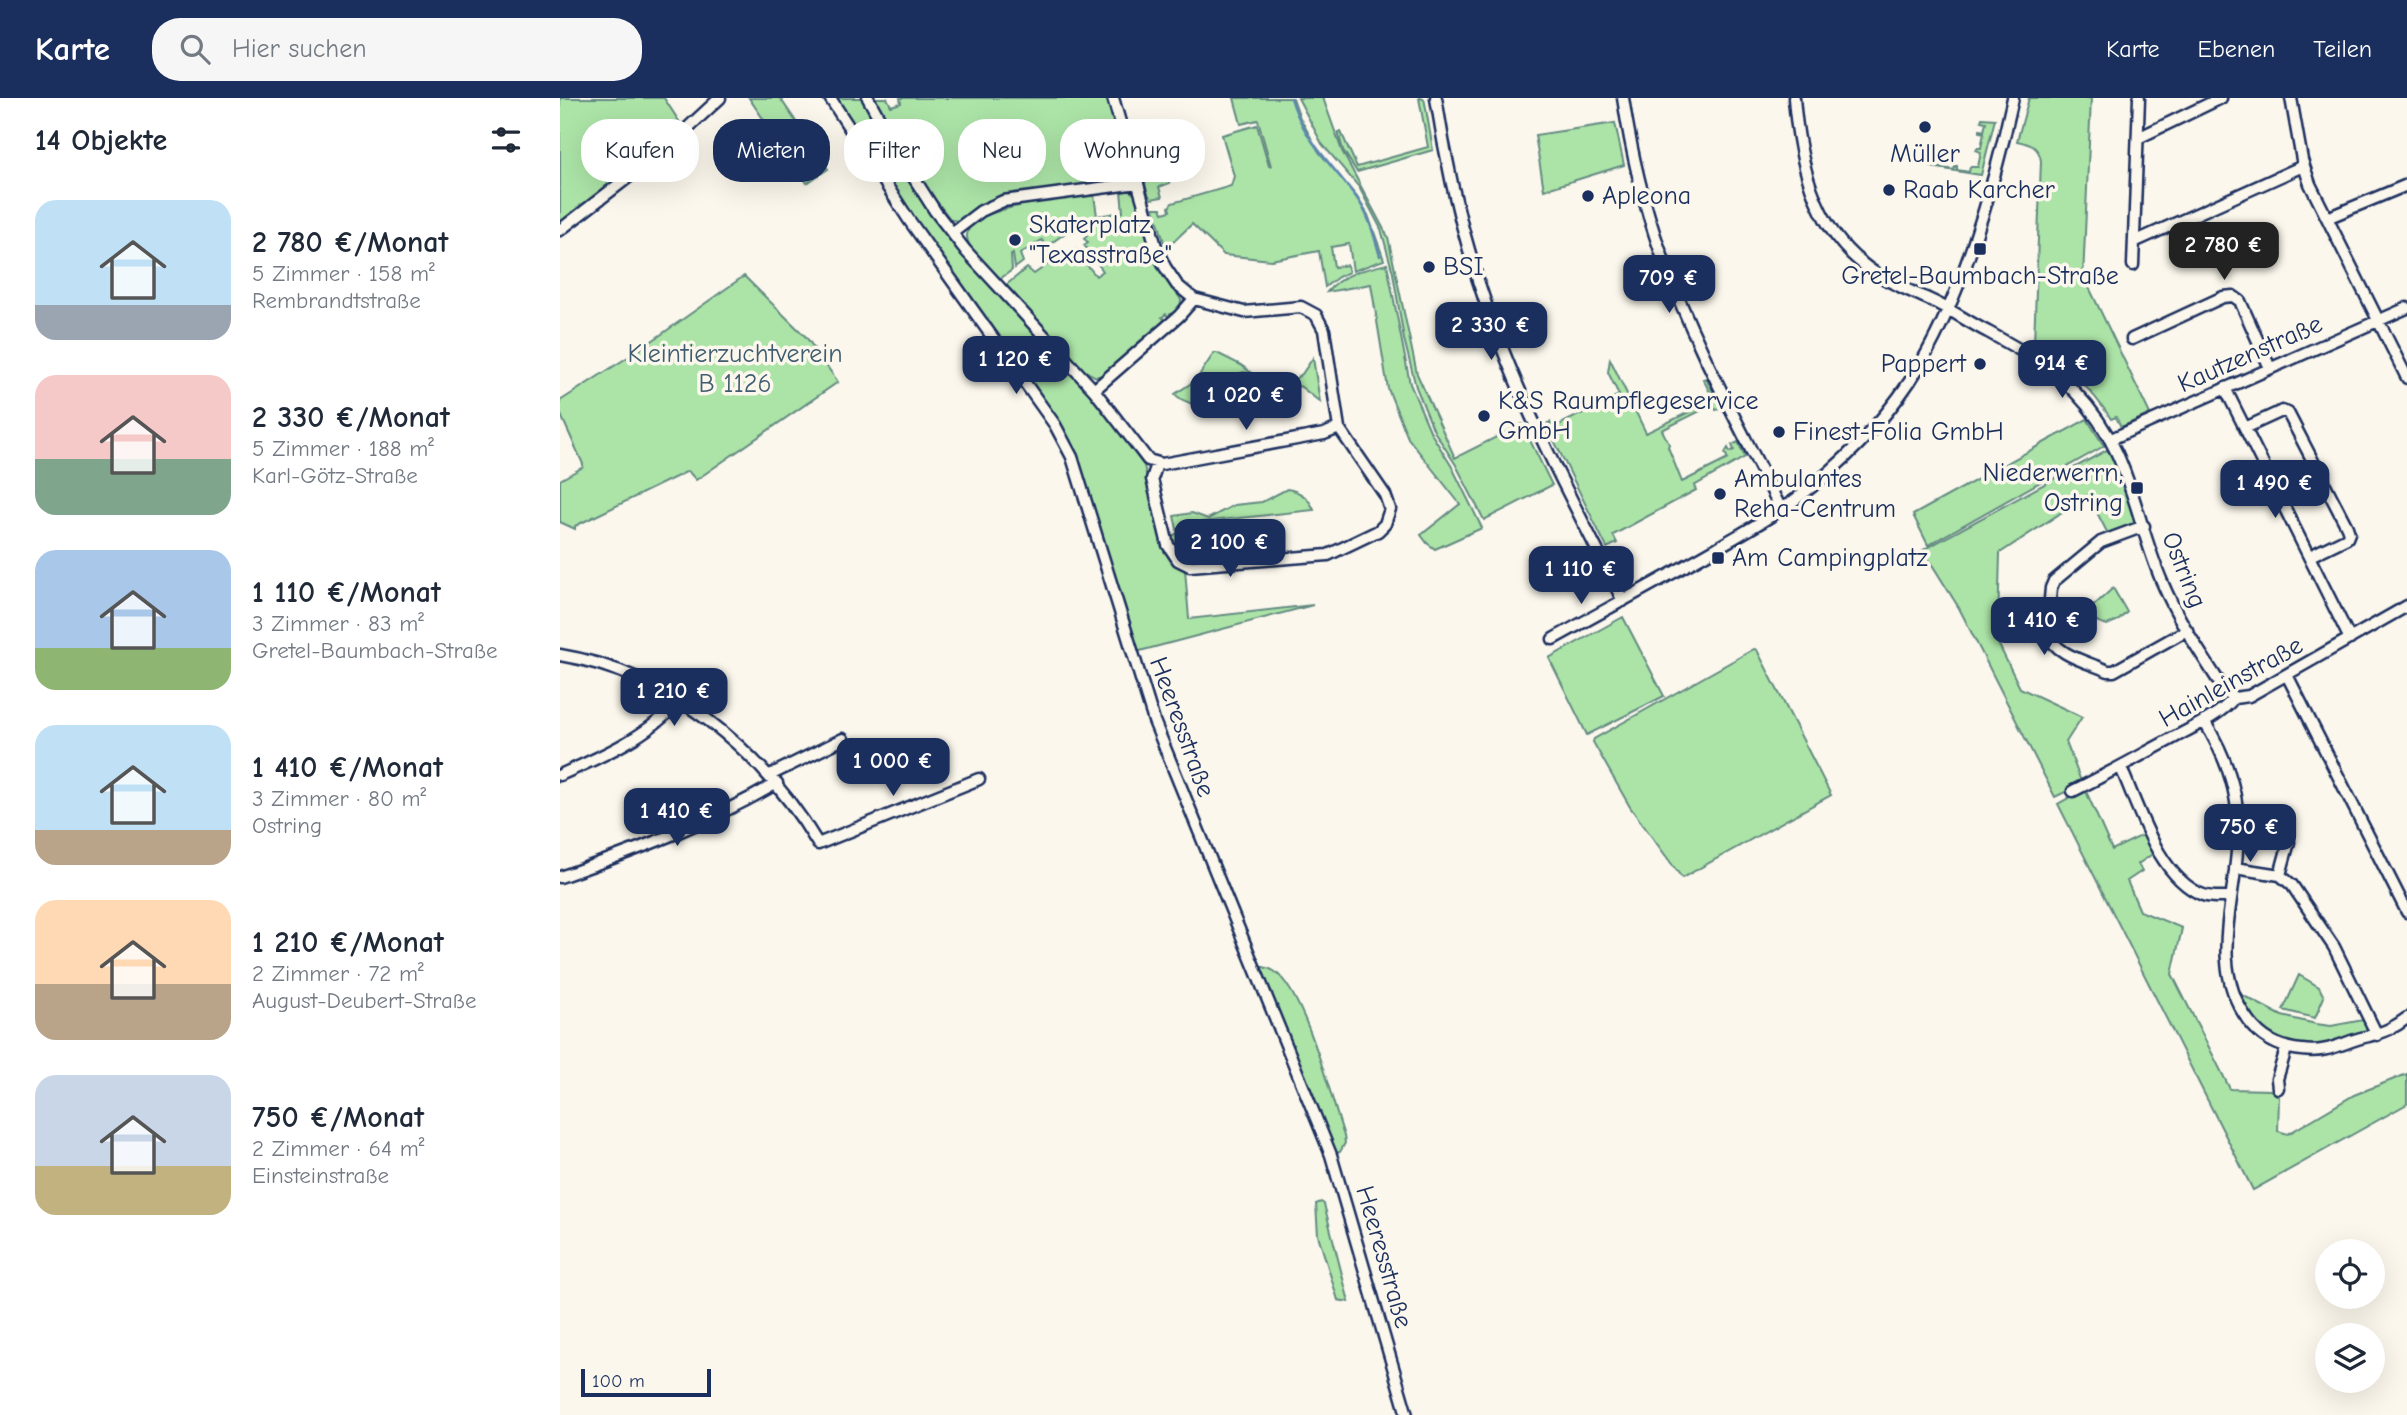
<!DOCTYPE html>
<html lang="de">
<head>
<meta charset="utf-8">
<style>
	:root { --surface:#fff; --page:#f6f6f7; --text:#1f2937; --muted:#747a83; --accent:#1b2f5e }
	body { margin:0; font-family:"Comic Neue",sans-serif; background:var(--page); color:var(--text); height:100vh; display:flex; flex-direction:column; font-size:26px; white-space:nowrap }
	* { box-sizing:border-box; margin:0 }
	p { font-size:23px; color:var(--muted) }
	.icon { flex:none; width:38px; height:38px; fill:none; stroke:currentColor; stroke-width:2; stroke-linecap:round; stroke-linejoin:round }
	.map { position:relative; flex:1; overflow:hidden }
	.drawer { display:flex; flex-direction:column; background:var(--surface); width:560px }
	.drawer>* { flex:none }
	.guide { position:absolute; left:21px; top:21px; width:665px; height:63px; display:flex; gap:14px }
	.buttons { position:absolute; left:1755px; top:1141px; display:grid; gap:14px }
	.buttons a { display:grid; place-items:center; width:70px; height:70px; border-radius:50%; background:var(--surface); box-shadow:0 7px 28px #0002; font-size:35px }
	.scale { position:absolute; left:21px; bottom:18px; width:130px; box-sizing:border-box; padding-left:7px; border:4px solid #1b2f5e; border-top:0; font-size:19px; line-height:24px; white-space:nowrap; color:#1b2f5e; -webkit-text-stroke:5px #fbf7ec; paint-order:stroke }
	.price { position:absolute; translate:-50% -60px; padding:0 16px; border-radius:14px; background:var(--accent); color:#fff; font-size:23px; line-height:46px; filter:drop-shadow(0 2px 4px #0008) }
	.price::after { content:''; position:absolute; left:50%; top:42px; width:21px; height:16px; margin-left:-10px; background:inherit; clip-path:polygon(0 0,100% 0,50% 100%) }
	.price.selected { background:#222; color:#fff }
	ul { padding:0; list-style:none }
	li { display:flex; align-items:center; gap:21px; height:175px; padding:0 35px }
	li span { display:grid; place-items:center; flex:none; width:196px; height:140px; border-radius:21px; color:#555 }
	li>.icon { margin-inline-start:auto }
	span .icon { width:84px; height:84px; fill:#fffc; stroke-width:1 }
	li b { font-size:30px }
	h2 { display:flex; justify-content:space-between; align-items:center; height:84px; padding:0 35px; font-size:30px }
	.pill { padding:0 24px; border-radius:28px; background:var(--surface); box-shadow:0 7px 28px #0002; font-size:24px; line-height:63px }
	.pill.selected { background:var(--accent); color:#fff }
	header { display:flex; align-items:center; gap:42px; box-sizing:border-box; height:98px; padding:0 35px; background:var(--accent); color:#fff }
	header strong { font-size:33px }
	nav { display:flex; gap:38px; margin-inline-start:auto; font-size:24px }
	.search { width:490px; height:63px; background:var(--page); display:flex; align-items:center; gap:18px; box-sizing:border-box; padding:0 24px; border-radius:28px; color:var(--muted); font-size:26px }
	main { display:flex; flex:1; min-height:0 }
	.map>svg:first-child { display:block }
	.green { fill:#ace4a7; stroke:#648a82; stroke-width:2; fill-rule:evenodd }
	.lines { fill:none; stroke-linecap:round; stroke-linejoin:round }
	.stream { stroke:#5c88b0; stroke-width:2.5 }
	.street-casing { stroke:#1b2f5e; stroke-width:15 }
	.street { stroke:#fbf7ec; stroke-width:10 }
	.poi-dot { fill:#1b2f5e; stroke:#fbf7ec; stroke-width:2.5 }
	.labels { text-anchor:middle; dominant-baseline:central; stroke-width:7; stroke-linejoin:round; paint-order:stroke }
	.poi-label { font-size:26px; fill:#1b2f5e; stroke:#fbf7ec; text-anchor:start }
	.park-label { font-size:26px; fill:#3f5c70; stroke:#fbf7ec }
	.street-label { font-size:26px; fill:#1b2f5e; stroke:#fbf7ec }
</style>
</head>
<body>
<header>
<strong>Karte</strong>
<div class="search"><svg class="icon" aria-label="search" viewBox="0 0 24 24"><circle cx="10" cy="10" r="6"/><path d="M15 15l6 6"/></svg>Hier suchen</div>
<nav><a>Karte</a><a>Ebenen</a><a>Teilen</a></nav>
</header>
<main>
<section class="drawer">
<h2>14 Objekte<svg class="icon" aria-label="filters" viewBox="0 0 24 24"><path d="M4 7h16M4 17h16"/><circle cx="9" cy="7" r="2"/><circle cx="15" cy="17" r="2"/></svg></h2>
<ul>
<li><span style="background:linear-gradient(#bfe0f5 75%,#9aa5b1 0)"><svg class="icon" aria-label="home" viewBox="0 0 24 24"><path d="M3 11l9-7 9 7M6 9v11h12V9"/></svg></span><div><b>2 780 €/Monat</b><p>5 Zimmer · 158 m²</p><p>Rembrandtstraße</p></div></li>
<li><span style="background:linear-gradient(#f6c9c9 60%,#7fa58c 0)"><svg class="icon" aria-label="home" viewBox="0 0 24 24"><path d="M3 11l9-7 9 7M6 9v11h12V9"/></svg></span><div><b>2 330 €/Monat</b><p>5 Zimmer · 188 m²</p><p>Karl-Götz-Straße</p></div></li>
<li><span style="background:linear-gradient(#a9c7e8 70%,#8fb573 0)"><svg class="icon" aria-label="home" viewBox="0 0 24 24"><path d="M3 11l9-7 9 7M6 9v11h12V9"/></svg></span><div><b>1 110 €/Monat</b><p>3 Zimmer · 83 m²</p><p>Gretel-Baumbach-Straße</p></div></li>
<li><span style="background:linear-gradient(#bfe0f5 75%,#b9a48a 0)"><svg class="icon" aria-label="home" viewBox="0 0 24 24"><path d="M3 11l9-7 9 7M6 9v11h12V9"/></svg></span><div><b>1 410 €/Monat</b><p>3 Zimmer · 80 m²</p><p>Ostring</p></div></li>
<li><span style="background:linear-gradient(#ffd9b3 60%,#b9a48a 0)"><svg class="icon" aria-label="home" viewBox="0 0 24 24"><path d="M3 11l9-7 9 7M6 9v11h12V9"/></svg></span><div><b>1 210 €/Monat</b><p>2 Zimmer · 72 m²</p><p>August-Deubert-Straße</p></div></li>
<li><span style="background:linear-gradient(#c9d6e8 65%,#c2b280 0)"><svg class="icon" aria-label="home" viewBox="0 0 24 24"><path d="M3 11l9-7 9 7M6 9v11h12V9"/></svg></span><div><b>750 €/Monat</b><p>2 Zimmer · 64 m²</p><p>Einsteinstraße</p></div></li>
</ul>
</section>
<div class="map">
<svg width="1847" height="1317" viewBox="0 0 1847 1317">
	<rect width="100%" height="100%" fill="#fbf7ec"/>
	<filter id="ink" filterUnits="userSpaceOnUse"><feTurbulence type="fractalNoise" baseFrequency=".0143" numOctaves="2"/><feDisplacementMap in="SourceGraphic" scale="14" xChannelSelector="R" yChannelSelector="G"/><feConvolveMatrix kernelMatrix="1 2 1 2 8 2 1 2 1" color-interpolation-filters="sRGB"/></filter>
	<g filter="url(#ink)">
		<path class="green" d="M 0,0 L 104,0 L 124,31 L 0,129 Z
			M 189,0 L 220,0 L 268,71 L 247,85 Z
			M 274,0 L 302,0 C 328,48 354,95 388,138 C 420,180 458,216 492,256 L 463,275 L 352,120 Z
			M 315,0 L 327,0 L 331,8 L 341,5 L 340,0 L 547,0 L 567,63 L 566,75 L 552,83 L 440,99 L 425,106 L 400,123 L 391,122 L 362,84 Z
			M 674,0 L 733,0 L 740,20 L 759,54 L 797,99 L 808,117 L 824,162 L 793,173 L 789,146 L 771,149 L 774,169 L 787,167 L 789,174 L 778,179 L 765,189 L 759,153 L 711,162 L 664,157 L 632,126 L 606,151 L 594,110 L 601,110 L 603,115 L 610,113 L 609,109 L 612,105 L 671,88 L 674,78 L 662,37 L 697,27 L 709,68 L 711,68 L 698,22 L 681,26 Z
			M 738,0 L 763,0 L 782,53 L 828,139 L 857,276 L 895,360 L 962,326 L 992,387 L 924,422 L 896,367 L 874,333 L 856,289 L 844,241 L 833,175 L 821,131 L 799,89 L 762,46 Z
			M 859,0 L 864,1 L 865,5 L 873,52 L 797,74 L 783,52 L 778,34 L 781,34 L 797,69 L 868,49 Z
			M 1469,0 L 1531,0 L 1523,180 L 1527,185 L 1590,316 L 1561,329 L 1556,319 L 1551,321 C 1531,289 1504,267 1474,244 L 1481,63 C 1479,48 1470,46 1457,43 Z
			M 1422,20 L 1435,21 L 1421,77 L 1371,69 L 1372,62 L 1379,63 L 1379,69 L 1394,72 L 1395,68 L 1397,68 L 1397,72 L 1409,74 L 1410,69 L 1418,69 L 1421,54 L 1416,52 L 1417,50 L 1421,50 L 1424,35 L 1420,34 L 1420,32 L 1424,33 L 1426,24 L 1421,23 Z
			M 1055,25 L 1064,67 L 984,92 L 975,37 Z
			M 591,26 L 603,63 L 589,69 L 577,32 L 578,29 Z
			M 605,68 L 610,85 L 599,89 L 602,99 L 591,101 C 579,83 587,73 605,68 Z
			M 561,93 L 570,93 L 577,99 L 608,180 L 621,202 L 620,211 L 610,220 L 606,216 L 602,219 L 606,223 L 545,276 L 536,279 L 525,273 L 446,187 L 467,170 L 474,176 L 494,162 L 482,142 L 460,156 L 463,164 L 455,170 L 453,156 L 451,157 L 452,172 L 440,181 C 430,171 408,154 407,139 C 404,107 511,101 534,97 L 537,118 L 563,114 ZM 518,126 L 527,138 L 524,141 L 528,144 L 524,147 L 543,173 L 536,178 L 514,151 L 505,160 L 499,159 L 495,153 L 493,155 L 492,153 L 494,151 L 490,146 Z
			M 827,166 L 850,286 L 871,335 L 892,369 L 922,430 L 875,451 L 867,445 L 861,437 L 900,406 L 848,340 L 828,291 L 811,186 L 767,194 C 781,176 806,171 827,166 Z
			M 184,178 L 246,239 L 278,284 L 136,382 L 128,373 L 15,428 L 15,431 L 0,424 L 0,382 L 23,369 L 23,366 L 0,315 L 0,303 L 82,250 Z
			M 654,255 L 657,255 L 681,267 L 693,276 L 684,274 L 673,277 C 662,296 655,314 630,305 C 623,302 619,301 615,296 L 636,282 Z
			M 493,257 L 535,301 L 584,368 L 604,448 L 614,465 L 625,471 L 629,521 L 753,507 L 576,554 L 516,357 L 464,277 Z
			M 753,260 L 760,304 L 741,289 L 729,285 L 742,276 Z
			M 1050,261 L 1086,335 L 1154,302 L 1143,281 L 1146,280 L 1161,310 L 1156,312 L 1152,307 L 1102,332 L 1109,346 L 1108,349 L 1122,384 L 1168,361 L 1165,355 L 1168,350 L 1170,354 L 1174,352 L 1172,347 L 1178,344 L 1185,359 L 1134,388 L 1136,392 L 1053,437 L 1057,445 L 1047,450 L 986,326 L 990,324 L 993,330 L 1059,297 L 1048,274 Z
			M 1527,321 L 1544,348 L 1368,447 L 1353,417 Z
			M 1547,352 L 1551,354 L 1560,375 L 1555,380 L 1557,387 L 1564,386 L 1571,406 L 1574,425 L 1548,436 L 1528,397 L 1440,455 L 1438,528 L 1435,539 L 1460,590 L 1522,619 L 1506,644 L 1522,686 L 1495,699 L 1399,510 L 1363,452 Z
			M 727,391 C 740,393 749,400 754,412 L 623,426 L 624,458 L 617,451 L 612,438 L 618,435 L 614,418 L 632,415 L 648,421 L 674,407 L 702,404 Z
			M 1553,490 L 1567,514 L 1559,522 L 1547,527 L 1536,523 L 1529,512 Z
			M 1063,519 L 1104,598 L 1027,637 L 989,560 Z
			M 1194,551 L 1197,552 L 1271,697 L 1122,780 L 1070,709 L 1033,644 L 1034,641 Z
			M 1525,691 L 1552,752 L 1585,736 L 1594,755 L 1578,766 L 1582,773 L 1567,783 L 1580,813 L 1622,830 L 1612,876 L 1670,991 L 1710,992 L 1719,999 L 1718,1033 L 1728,1036 L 1794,997 L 1847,976 L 1847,1006 L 1693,1092 L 1498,706 Z
			M 699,868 C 703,869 709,870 714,873 C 745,894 771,1000 784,1038 L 785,1045 L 780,1054 L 773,1056 Z
			M 1739,877 L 1759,889 L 1764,899 L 1755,920 L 1723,912 Z
			M 1682,897 L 1722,918 L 1756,926 L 1771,928 L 1803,922 L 1808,927 L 1808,930 C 1781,949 1738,956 1710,938 C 1695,929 1688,913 1680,899 Z
			M 761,1104 L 764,1106 L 789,1204 L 778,1202 L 758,1137 L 756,1106 Z"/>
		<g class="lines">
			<path class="stream" d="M 731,0 C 743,41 771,65 796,99 C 809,116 814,138 820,158"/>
			<defs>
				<path id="street" d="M 270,0 L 349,122 L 495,327 L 512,359 L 594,623 L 771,1057 L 847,1317
					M 308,0 L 340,58 L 375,113 L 406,153 L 534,292 L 588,362 L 602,366 L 764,336 L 779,330
					M 553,0 L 597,152 L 605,169 L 617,187 L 634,201 L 684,214 L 741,209 L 756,217 L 764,232 L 779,330 L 825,397 L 830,411 L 825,426 L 818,433 L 768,457 L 630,468 L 618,462 L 608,447 L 592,381 L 597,366
					M 876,0 C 890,92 913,181 949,267 C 982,348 1024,425 1063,503
					M 1063,0 C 1071,53 1083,105 1101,155 C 1133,244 1179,327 1221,411
					M 1234,0 C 1239,61 1253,127 1303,166 C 1322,182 1346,191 1368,201 C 1389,210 1408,224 1428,234 C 1459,251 1491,268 1515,294 C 1571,351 1573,416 1602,484 C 1618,522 1641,556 1663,590 L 1674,600
					M 1731,0 L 1742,62 L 1750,86 L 1847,280
					M 1578,40 L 1661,0
					M 1767,120 L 1847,87
					M 0,132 L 106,50 L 160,0
					M 392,135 L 421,113 L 443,103 L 578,85
					M 1574,144 L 1743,68
					M 1573,167 L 1579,0
					M 1572,241 L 1663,199 L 1673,198 L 1680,203 L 1710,270
					M 1665,290 L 1790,541
					M 534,292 L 619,218 L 634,201
					M 1685,330 L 1722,313 L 1728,315 L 1787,429 L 1789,435 L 1787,440 L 1750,458
					M 1551,341 L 1847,210
					M 1584,428 L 1541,444 L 1494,483 L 1491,490 L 1487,534 C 1494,557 1528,564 1548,573 L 1554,573 L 1627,532
					M 993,541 C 1047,511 1101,482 1155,451 C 1182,435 1211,420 1236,401 C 1280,368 1319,329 1350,283 C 1400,207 1434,89 1453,0
					M 0,557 C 110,575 203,653 258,746 L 419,681
					M 1727,577 L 1847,814
					M 1644,623 C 1664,655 1678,690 1678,729 C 1680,793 1645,864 1688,922 C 1702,941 1719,950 1742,952 C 1769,956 1784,943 1809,938 C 1824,934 1834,930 1847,920
					M 1561,670 C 1579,710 1598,779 1643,797 C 1651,800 1662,799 1670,799
					M 0,677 C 41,659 90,637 119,603
					M 210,677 L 283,641
					M 1513,693 C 1548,676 1581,657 1615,639 C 1635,628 1659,618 1674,600 L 1689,598 L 1847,508
					M 1675,770 L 1720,777 L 1732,787 L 1774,849 L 1817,937
					M 1720,777 L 1729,744
					M 0,779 C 74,753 149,725 217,685
					M 1718,990 L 1717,981 L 1726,951"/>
			</defs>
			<use href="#street" class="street-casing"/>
			<use href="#street" class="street"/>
		</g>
	</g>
	<g class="poi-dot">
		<circle cx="1365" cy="29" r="7"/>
		<circle cx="1329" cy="92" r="7"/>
		<circle cx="1028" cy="98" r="7"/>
		<circle cx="455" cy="142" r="7"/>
		<rect x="1413" y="144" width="14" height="14" rx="3.5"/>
		<circle cx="869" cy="169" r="7"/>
		<circle cx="1420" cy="266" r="7"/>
		<circle cx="924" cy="318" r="7"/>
		<circle cx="1219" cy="334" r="7"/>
		<rect x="1570" y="383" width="14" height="14" rx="3.5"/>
		<circle cx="1160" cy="396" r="7"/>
		<rect x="1151" y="453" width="14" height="14" rx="3.5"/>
	</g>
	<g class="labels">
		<g class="poi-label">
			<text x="1365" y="56" text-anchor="middle">Müller</text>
			<text x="1343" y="92">Raab Karcher</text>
			<text x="1042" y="98">Apleona</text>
			<text x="469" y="127">Skaterplatz<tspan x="469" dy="30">"Texasstraße"</tspan></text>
			<text x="883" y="169">BSI</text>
			<text x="1420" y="178" text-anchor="middle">Gretel-Baumbach-Straße</text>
			<text x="1406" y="266" text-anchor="end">Pappert</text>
			<text x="938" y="303">K&amp;S Raumpflegeservice<tspan x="938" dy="30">GmbH</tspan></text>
			<text x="1233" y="334">Finest-Folia GmbH</text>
			<text x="1563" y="375" text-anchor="end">Niederwerrn,<tspan x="1563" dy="30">Ostring</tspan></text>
			<text x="1174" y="381">Ambulantes<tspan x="1174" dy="30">Reha-Centrum</tspan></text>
			<text x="1172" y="460">Am Campingplatz</text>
		</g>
		<g class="park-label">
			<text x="175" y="256">Kleintierzuchtverein<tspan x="175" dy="30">B 1126</tspan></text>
		</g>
		<g class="street-label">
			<text transform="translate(1690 256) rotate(-24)">Kautzenstraße</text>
			<text transform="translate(1624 472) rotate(68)">Ostring</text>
			<text transform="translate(1671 584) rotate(-29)">Hainleinstraße</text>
			<text transform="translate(622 629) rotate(70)">Heeresstraße</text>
			<text transform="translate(824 1159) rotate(74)">Heeresstraße</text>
		</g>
	</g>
</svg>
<div class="buttons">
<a><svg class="icon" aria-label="locate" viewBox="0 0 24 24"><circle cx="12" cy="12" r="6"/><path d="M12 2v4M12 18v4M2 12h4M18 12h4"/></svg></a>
<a><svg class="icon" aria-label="layers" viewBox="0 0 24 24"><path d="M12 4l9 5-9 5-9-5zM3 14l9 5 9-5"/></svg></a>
</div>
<div class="scale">100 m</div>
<b class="price selected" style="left:1664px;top:184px">2 780 €</b>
<b class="price" style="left:1109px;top:217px">709 €</b>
<b class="price" style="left:931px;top:264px">2 330 €</b>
<b class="price" style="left:456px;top:298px">1 120 €</b>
<b class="price" style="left:1502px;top:302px">914 €</b>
<b class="price" style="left:686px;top:334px">1 020 €</b>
<b class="price" style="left:1715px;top:422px">1 490 €</b>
<b class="price" style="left:670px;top:481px">2 100 €</b>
<b class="price" style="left:1021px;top:508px">1 110 €</b>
<b class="price" style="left:1484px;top:559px">1 410 €</b>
<b class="price" style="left:114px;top:630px">1 210 €</b>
<b class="price" style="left:333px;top:700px">1 000 €</b>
<b class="price" style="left:117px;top:750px">1 410 €</b>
<b class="price" style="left:1690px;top:766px">750 €</b>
<div class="guide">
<a class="pill">Kaufen</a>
<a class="pill selected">Mieten</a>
<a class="pill">Filter</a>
<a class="pill">Neu</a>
<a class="pill">Wohnung</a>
</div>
</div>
</main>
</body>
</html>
